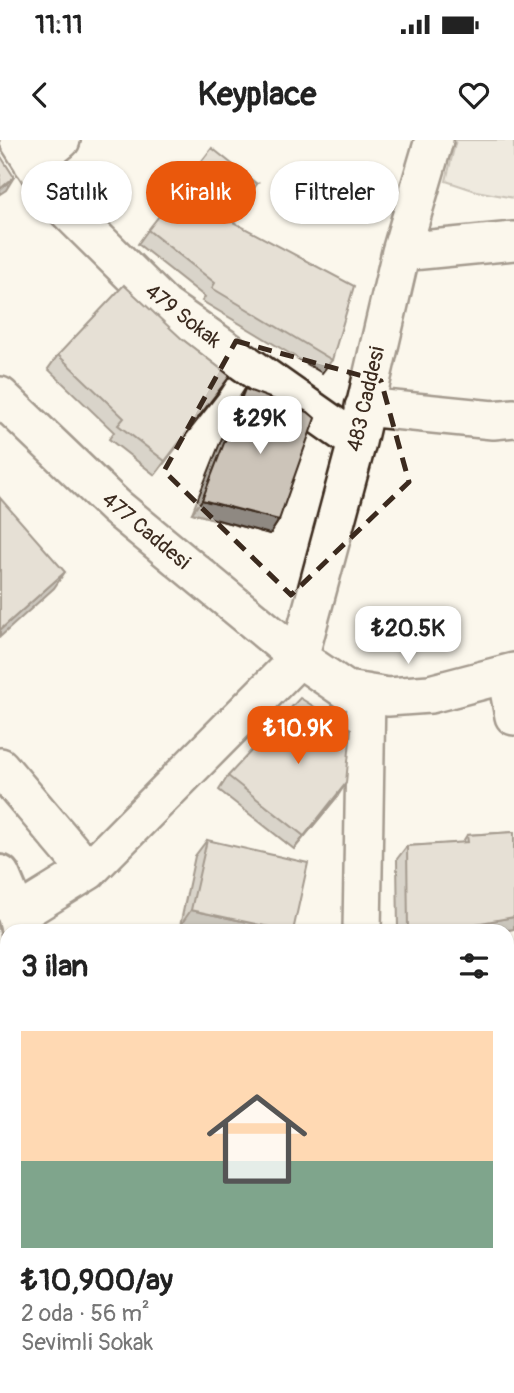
<!DOCTYPE html>
<html lang="tr">
<head>
<meta charset="utf-8">
<style>
	:root { --surface:#fff; --page:#f6f6f6; --text:#222; --muted:#767676; --accent:#ea580c }
	body { margin:0; font-family:Pangolin,sans-serif; background:var(--page); color:var(--text); height:100vh; display:flex; flex-direction:column; font-size:26px; white-space:nowrap }
	* { box-sizing:border-box; margin:0 }
	p { font-size:23px; color:var(--muted) }
	.icon { flex:none; width:38px; height:38px; fill:none; stroke:currentColor; stroke-width:2; stroke-linecap:round; stroke-linejoin:round }
	.map { position:relative; flex:1; overflow:hidden }
	.sheet { position:absolute; left:0px; top:784px; width:514px; height:469px; display:flex; flex-direction:column; background:var(--surface); border-radius:21px 21px 0 0; box-shadow:0 2px 5px #0004 }
	.sheet>* { flex:none }
	.banner { position:absolute; left:21px; top:21px; width:472px; height:63px; display:flex; gap:14px }
	.price { position:absolute; translate:-50% -60px; padding:0 16px; border-radius:14px; background:#fff; color:#222; font-size:23px; line-height:46px; filter:drop-shadow(0 2px 4px #0008) }
	.price::after { content:''; position:absolute; left:50%; top:42px; width:21px; height:16px; margin-left:-10px; background:inherit; clip-path:polygon(0 0,100% 0,50% 100%) }
	.price.selected { background:var(--accent); color:#fff }
	ul { padding:0; list-style:none }
	li { display:grid; align-content:center; gap:14px; height:371px; padding:0 21px }
	li span { display:grid; place-items:center; height:217px; border-radius:0px; color:#555 }
	li>.icon { margin-inline-start:auto }
	span .icon { width:126px; height:126px; fill:#fffc; stroke-width:1 }
	li b { font-size:30px }
	h2 { display:flex; justify-content:space-between; align-items:center; height:84px; padding:0 21px; font-size:30px }
	.tag { padding:0 24px; border-radius:32px; background:var(--surface); box-shadow:0 2px 5px #0004; font-size:24px; line-height:63px }
	.tag.selected { background:var(--accent); color:#fff }
	.status { display:flex; justify-content:space-between; align-items:center; height:49px; padding:0 35px; background:var(--surface); direction:ltr }
	.status svg { height:19px; fill:currentColor }
	header { display:flex; justify-content:space-between; align-items:center; height:91px; padding:0 21px; background:var(--surface); font-size:32px; font-weight:700 }
	.map>svg:first-child { display:block }
	.green { fill:#dfd9ce; stroke:#8d8276; stroke-width:2 }
	.lines { fill:none; stroke-linecap:round; stroke-linejoin:round }
	.minor-casing { stroke:#3b2a1e; stroke-width:42 }
	.major-casing { stroke:#3b2a1e; stroke-width:44 }
	.minor { stroke:#fbf7ec; stroke-width:37 }
	.major { stroke:#fbf7ec; stroke-width:38 }
	.wall { fill:#afa99f; stroke:#3b2a1e; stroke-width:2 }
	.shaded-wall { fill:#8f8982; stroke:#3b2a1e; stroke-width:2 }
	.building { fill:#ccc4b9; stroke:#3b2a1e; stroke-width:2 }
	.marked { fill:none; stroke:#3b2a1e; stroke-width:5; stroke-dasharray:14 9; stroke-linejoin:round }
	.labels { text-anchor:middle; dominant-baseline:central; stroke-width:6; stroke-linejoin:round; paint-order:stroke }
	.street-label { font-size:21px; fill:#3b2a1e; stroke:#fbf7ec }
</style>
</head>
<body>
<div class="status"><b>11:11</b><svg viewBox="0 0 49 12"><path d="M0 12V9h3v3zM5 12V6h3v6zM10 12V3h3v9zM15 12V0h3v12zM26 1h20v11H26zM47 4h2v5h-2z"/></svg></div>
<header><svg class="icon" aria-label="back" viewBox="0 0 24 24"><path d="M15 5l-7 7 7 7"/></svg>Keyplace<svg class="icon" aria-label="heart" viewBox="0 0 24 24"><path d="M12 20l-8-8c-3-5 5-10 8-4 3-6 11-1 8 4z"/></svg></header>
<div class="map">
<svg width="514" height="1253" viewBox="0 0 514 1253">
	<rect width="100%" height="100%" fill="#fbf7ec"/>
	<filter id="ink" filterUnits="userSpaceOnUse"><feTurbulence type="fractalNoise" baseFrequency=".0143" numOctaves="2"/><feDisplacementMap in="SourceGraphic" scale="14" xChannelSelector="R" yChannelSelector="G"/><feConvolveMatrix kernelMatrix="1 2 1 2 8 2 1 2 1" color-interpolation-filters="sRGB"/></filter>
	<g filter="url(#ink)">
		<path class="green" d="M 456,0 L 514,0 L 514,58 L 476,51 L 446,41 Z"/>
		<g class="lines">
			<defs>
				<path id="minor" d="M 19,0 L 57,60 L 164,166 L 357,302
					M 33,23 L 61,0
					M 401,112 L 514,101
					M 0,256 L 116,367 L 299,518 L 346,550 L 388,557 L 430,554 L 514,532
					M 364,267 L 493,280 L 514,278
					M 506,534 L 514,576
					M 0,627 L 88,731
					M 17,775 L 88,731 L 299,518 L 357,302 L 401,112 L 434,0
					M 362,791 L 366,553
					M 508,856 L 514,854
					M 508,995 L 514,1009
					M 191,1246 L 194,1253
					M 375,1246 L 379,1253
					M 487,1253 L 514,1248"/>
				<path id="major" d="M 0,735 L 17,775 L 21,791
					M 0,1135 L 7,1129
					M 0,1171 L 7,1184
					M 0,1226 L 7,1220"/>
			</defs>
			<use href="#minor" class="minor-casing"/>
			<use href="#major" class="major-casing"/>
			<use href="#minor" class="minor"/>
			<use href="#major" class="major"/>
		</g>
		<path class="wall" d="M 257,44 L 230,80 L 332,220 L 322,233 L 202,161 L 205,157 L 138,104 L 148,90 Z
			M 182,199 L 230,236 L 155,335 L 109,299 L 114,292 L 48,229 L 58,215 Z
			M 245,249 L 279,380 L 270,394 L 192,373 L 236,263 Z
			M 228,636 L 337,657 L 294,709 L 219,650 Z
			M 514,692 L 514,789 L 502,791 L 398,791 L 397,719 L 407,706 L 462,703 L 467,695 Z
			M 207,700 L 293,791 L 204,791 L 180,786 L 195,716 Z
			M 68,1246 L 184,1246 L 188,1253 L 71,1253 Z"/>
		<path class="shaded-wall" d="M 14,37 L 6,50 L 0,54 L 0,49 Z
			M 230,236 L 221,250 L 155,335 L 165,321 Z
			M 202,360 L 279,380 L 270,394 L 192,373 Z
			M 65,432 L 54,448 L 0,497 L 0,490 Z
			M 346,643 L 337,657 L 294,709 L 304,696 Z
			M 191,770 L 288,791 L 204,791 L 180,786 Z
			M 514,777 L 514,789 L 502,791 L 455,791 L 458,787 Z"/>
		<path class="building" d="M 212,8 L 257,44 L 229,80 L 354,146 L 332,220 L 212,148 L 215,143 L 148,90 Z
			M 0,15 L 14,37 L 0,49 Z
			M 124,145 L 182,199 L 230,236 L 165,321 L 118,285 L 124,278 L 58,215 Z
			M 245,249 L 308,272 L 315,278 L 279,380 L 202,360 Z
			M 0,358 L 65,432 L 0,490 Z
			M 300,558 L 351,589 L 346,643 L 304,696 L 228,636 Z
			M 514,692 L 514,777 L 458,787 L 458,791 L 408,791 L 407,706 L 468,702 L 467,695 Z
			M 207,700 L 308,723 L 293,791 L 288,791 L 191,770 Z
			M 84,1246 L 184,1246 L 188,1253 L 88,1253 Z"/>
	</g>
	<path d="M0 0H514V1253H0ZM 236,201 L 381,241 L 409,342 L 291,455 L 164,331 Z" fill="#fbf7ec" fill-opacity=".55" fill-rule="evenodd"/>
	<path class="marked" d="M 236,201 L 381,241 L 409,342 L 291,455 L 164,331 Z"/>
	<g class="labels">
		<g class="street-label">
			<text transform="translate(183 176) rotate(38)">479 Sokak</text>
			<text transform="translate(366 259) rotate(-77)">483 Caddesi</text>
			<text transform="translate(146 391) rotate(40)">477 Caddesi</text>
		</g>
	</g>
</svg>
<b class="price" style="left:260px;top:316px">₺29K</b>
<b class="price" style="left:408px;top:526px">₺20.5K</b>
<b class="price selected" style="left:298px;top:626px">₺10.9K</b>
<div class="banner">
<a class="tag">Satılık</a>
<a class="tag selected">Kiralık</a>
<a class="tag">Filtreler</a>
</div>
<section class="sheet">
<h2>3 ilan<svg class="icon" aria-label="filters" viewBox="0 0 24 24"><path d="M4 7h16M4 17h16"/><circle cx="9" cy="7" r="2"/><circle cx="15" cy="17" r="2"/></svg></h2>
<ul>
<li><span style="background:linear-gradient(#ffd9b3 60%,#7fa58c 0)"><svg class="icon" aria-label="home" viewBox="0 0 24 24"><path d="M3 11l9-7 9 7M6 9v11h12V9"/></svg></span><div><b>₺10,900/ay</b><p>2 oda · 56 m²</p><p>Sevimli Sokak</p></div></li>
</ul>
</section>
</div>
</body>
</html>
